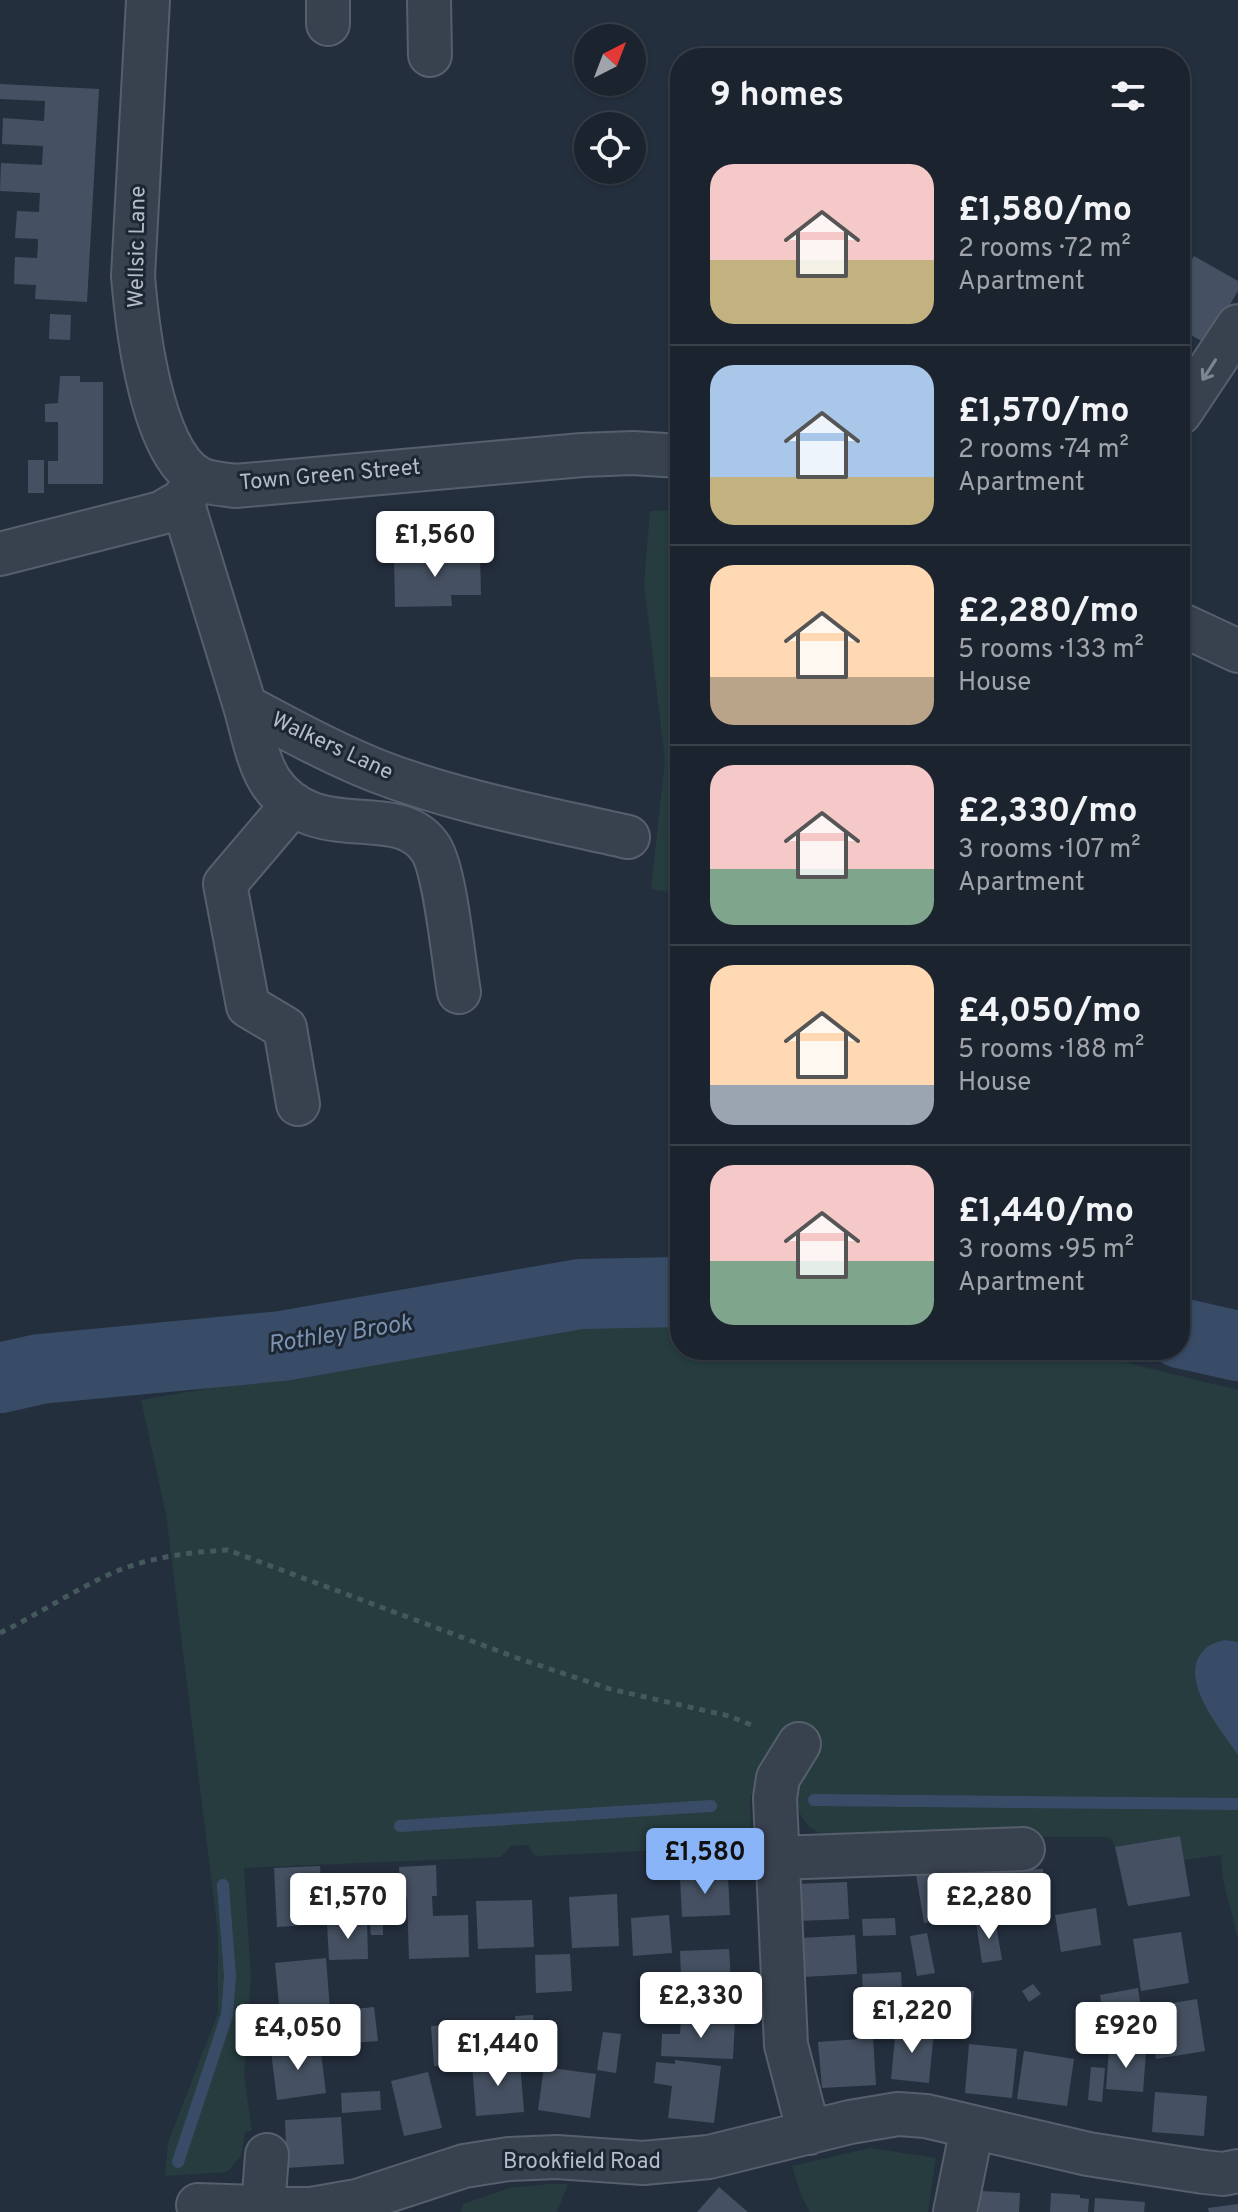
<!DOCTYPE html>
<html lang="en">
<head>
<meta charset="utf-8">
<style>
	:root { --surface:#1b232e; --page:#242b36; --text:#f1f3f6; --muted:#a0a4aa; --line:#39404a; --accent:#8ab4f8 }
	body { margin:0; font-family:Overpass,sans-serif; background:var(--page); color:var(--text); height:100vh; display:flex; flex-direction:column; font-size:30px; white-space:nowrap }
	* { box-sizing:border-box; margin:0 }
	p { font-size:26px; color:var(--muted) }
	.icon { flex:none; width:44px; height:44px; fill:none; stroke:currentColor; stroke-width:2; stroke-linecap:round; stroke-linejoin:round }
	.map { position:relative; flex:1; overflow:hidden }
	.side { position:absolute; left:670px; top:48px; width:520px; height:1312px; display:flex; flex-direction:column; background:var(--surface); border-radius:32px; box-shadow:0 2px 6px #0004,0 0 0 2px var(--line) }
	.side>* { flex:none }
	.needle { width:52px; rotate:42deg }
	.controls { position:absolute; left:574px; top:24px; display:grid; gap:16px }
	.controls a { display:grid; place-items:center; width:72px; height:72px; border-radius:50%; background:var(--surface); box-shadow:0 2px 6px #0004,0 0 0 2px var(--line); font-size:40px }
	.price { position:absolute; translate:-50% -68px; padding:0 18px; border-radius:8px; background:#fff; color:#222; font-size:26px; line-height:52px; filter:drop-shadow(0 2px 4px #0008) }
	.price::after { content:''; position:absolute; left:50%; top:48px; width:24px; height:18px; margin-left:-12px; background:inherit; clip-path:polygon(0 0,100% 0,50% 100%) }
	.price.active { background:var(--accent); color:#111 }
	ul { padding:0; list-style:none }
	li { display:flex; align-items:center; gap:24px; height:200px; padding:0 40px }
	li+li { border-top:2px solid var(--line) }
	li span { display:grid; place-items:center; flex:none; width:224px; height:160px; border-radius:24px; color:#555 }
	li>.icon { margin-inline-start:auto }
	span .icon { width:96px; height:96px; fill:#fffc; stroke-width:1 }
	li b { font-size:34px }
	h2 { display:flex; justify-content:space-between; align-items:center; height:96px; padding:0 40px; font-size:34px }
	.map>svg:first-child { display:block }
	.green { fill:#263c3f }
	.water { fill:#394c67 }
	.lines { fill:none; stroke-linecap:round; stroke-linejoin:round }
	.stream { stroke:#394c67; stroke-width:12 }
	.river { stroke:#394c67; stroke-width:70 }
	.building { fill:#455162 }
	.minor-casing { stroke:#565f6c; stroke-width:46 }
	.path { stroke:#44595c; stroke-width:5; stroke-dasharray:6 6; stroke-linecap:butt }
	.minor { stroke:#38414e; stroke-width:42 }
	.oneway { stroke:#7c8592 }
	.labels { text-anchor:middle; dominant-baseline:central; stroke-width:6; stroke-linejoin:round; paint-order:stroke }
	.street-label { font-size:22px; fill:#b4bcc9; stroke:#1d2633 }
	.water-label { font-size:24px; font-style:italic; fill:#7c92b1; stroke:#1d2633 }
</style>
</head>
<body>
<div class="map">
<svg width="1238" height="2212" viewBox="0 0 1238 2212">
	<rect width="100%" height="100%" fill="#242f3e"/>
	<path class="green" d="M 680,510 L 680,894 L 651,889 L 665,760 L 644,583 L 650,511 Z
		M 592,1323 L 680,1323 L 680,1350 L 1075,1350 L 1238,1390 L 1238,1939 L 1223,1880 L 1221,1855 L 1184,1860 L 1180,1836 L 1115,1847 L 1112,1840 L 1106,1837 L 831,1836 C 806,1832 797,1815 796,1793 L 750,1795 L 751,1846 L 535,1856 L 528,1845 L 511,1846 L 501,1857 L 244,1868 L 251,1978 L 244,2074 L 252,2131 L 245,2132 L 241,2156 L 227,2172 L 165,2176 L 168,2143 L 218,2013 L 218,1934 L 166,1514 L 141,1400 Z
		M 870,2148 L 936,2158 L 928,2212 L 810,2212 L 801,2195 L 792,2166 Z
		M 549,2184 L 568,2184 L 557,2212 L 461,2212 L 463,2204 L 509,2188 Z"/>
	<path class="water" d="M 1224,1640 L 1238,1642 L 1238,1755 C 1221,1729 1174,1676 1206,1648 C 1210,1644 1219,1642 1224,1640 Z"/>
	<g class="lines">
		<path class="stream" d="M 814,1800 L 1238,1804
			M 400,1826 L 711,1806
			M 178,2162 L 227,2015 L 230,1976 L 223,1885"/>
		<path class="river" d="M 1180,1333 L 1238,1346
			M 0,1378 L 40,1369 L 282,1346 L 580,1294 L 680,1292"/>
	</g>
	<path class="building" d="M 0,84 L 99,89 L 87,302 L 35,299 L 36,285 L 14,284 L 15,257 L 37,258 L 38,246 L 38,239 L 15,238 L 17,211 L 39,212 L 40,193 L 0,191 L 1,163 L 42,165 L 43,146 L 2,144 L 3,118 L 44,121 L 45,101 L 0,99 Z
		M 1180,255 L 1191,261 L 1194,256 L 1238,281 L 1238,291 L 1207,344 L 1180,329 Z
		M 50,314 L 71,315 L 70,340 L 49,339 Z
		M 60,376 L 80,376 L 80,382 L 103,382 L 103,484 L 48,484 L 48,461 L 58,461 L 58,422 L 45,422 L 45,404 L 58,403 Z
		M 28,460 L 44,460 L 44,493 L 28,493 Z
		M 480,554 L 481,595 L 451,595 L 452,606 L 395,607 L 394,556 Z
		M 1180,1836 L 1190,1896 L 1128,1906 L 1115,1847 Z
		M 436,1865 L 437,1896 L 432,1896 L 433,1916 L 468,1915 L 469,1957 L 409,1959 L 407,1897 L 400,1897 L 399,1867 Z
		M 320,1866 L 324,1924 L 277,1927 L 274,1868 Z
		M 966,1866 L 974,1915 L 924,1923 L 916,1874 Z
		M 1043,1869 L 1045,1914 L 991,1915 L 990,1871 Z
		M 728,1876 L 730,1915 L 682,1917 L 680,1878 Z
		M 847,1882 L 849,1919 L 797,1921 L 796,1884 Z
		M 617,1894 L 619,1946 L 572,1948 L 569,1897 Z
		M 532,1900 L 534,1947 L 478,1949 L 476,1901 Z
		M 1096,1908 L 1101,1945 L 1061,1952 L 1055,1915 Z
		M 669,1915 L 672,1953 L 633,1956 L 631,1918 Z
		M 895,1918 L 896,1935 L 863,1936 L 862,1919 Z
		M 995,1919 L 1002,1960 L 982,1963 L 976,1922 Z
		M 367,1921 L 368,1959 L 329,1960 L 327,1923 Z
		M 370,1924 L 383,1924 L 383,1935 L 371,1935 Z
		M 1181,1932 L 1189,1983 L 1141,1991 L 1133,1939 Z
		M 927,1933 L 935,1973 L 917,1976 L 910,1936 Z
		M 855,1935 L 857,1974 L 803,1977 L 801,1938 Z
		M 729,1949 L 732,1999 L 682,2002 L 680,1951 Z
		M 570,1954 L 572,1991 L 536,1993 L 535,1955 Z
		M 326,1958 L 330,2010 L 280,2015 L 275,1963 Z
		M 901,1972 L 902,1992 L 863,1994 L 862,1974 Z
		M 1033,1984 L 1041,1994 L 1029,2002 L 1022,1991 Z
		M 937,1987 L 974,1991 L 970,2030 L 933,2027 Z
		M 1138,1988 L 1141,2009 L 1103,2015 L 1100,1995 Z
		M 889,1995 L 891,2035 L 872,2036 L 870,1996 Z
		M 1197,1999 L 1205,2051 L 1156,2059 L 1148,2007 Z
		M 677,2000 L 679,2019 L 641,2021 L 640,2002 Z
		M 374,2007 L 378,2041 L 337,2044 L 334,2011 Z
		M 533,2015 L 537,2050 L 518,2052 L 515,2016 Z
		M 1081,2016 L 1100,2019 L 1094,2054 L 1075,2051 Z
		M 681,2018 L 735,2021 L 733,2059 L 661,2056 L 662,2034 L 680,2034 Z
		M 467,2024 L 470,2064 L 434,2066 L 431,2026 Z
		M 896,2027 L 934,2031 L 929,2083 L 891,2079 Z
		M 603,2032 L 621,2034 L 616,2073 L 597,2070 Z
		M 873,2038 L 876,2085 L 822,2088 L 818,2042 Z
		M 320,2044 L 326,2093 L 277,2100 L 271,2051 Z
		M 969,2044 L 1017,2049 L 1012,2098 L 965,2093 Z
		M 1109,2049 L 1146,2052 L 1143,2092 L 1106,2089 Z
		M 1024,2051 L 1074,2059 L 1067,2106 L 1017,2099 Z
		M 675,2060 L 721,2066 L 714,2123 L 668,2118 L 672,2086 L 654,2083 L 656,2062 L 675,2064 Z
		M 520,2061 L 524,2112 L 476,2116 L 472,2064 Z
		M 544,2067 L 596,2074 L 590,2118 L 538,2110 Z
		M 1091,2067 L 1105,2068 L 1102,2102 L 1088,2100 Z
		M 428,2072 L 442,2128 L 404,2136 L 391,2081 Z
		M 380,2091 L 381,2110 L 342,2113 L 341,2093 Z
		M 1155,2092 L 1207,2096 L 1204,2136 L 1152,2132 Z
		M 341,2117 L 344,2164 L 287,2168 L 285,2120 Z
		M 719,2187 L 742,2207 L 748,2212 L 697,2212 Z
		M 980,2191 L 1020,2193 L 1019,2212 L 979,2212 Z
		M 1051,2193 L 1080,2195 L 1080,2198 L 1089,2199 L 1088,2212 L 1050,2212 Z
		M 1095,2198 L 1145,2202 L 1144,2212 L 1094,2212 Z
		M 1238,2204 L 1238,2212 L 1209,2212 L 1208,2208 Z"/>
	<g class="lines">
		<defs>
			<path id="minor" d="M 148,0 L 133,276 C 137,325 151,452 198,478 C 209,484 223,484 235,486 L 582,455 L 633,453 L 680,456
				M 328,0 L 328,24
				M 429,0 L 430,55
				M 1180,413 L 1238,326
				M 182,501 L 245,706 C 288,729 332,753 377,771 C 457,802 545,818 628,837
				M 0,554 L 161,513 L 182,501 L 198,479
				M 1180,624 L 1238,651
				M 245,706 C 252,730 257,760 270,781 C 315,849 399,798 431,849 C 446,874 453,959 459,992
				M 293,804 L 225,884 L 248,1006 L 285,1028 L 298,1104
				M 799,1744 L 778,1778 L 775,1798 L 786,2045 L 809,2133
				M 778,1858 L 1023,1849
				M 198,2205 L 311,2209 L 357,2201 L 464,2166 L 509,2159 L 557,2157 L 643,2163 L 709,2157 L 850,2122 L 898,2114 L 926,2116 L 1088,2154 L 1204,2172 L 1223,2174 L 1238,2171
				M 263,2208 L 267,2155
				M 955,2212 L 972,2128"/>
		</defs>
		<use href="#minor" class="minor-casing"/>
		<path class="path" d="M 0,1633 C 39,1614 77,1588 117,1571 C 151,1557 191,1552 228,1550 L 520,1659 L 610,1689 L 729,1716 L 754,1726"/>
		<use href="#minor" class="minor"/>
	</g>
	<defs><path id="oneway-shaft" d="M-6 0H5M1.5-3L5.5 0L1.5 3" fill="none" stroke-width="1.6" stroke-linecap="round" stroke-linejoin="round" transform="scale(2)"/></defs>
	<use class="oneway" href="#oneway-shaft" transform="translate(1209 370) rotate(123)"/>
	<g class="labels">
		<g class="street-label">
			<text transform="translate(138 247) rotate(-89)">Wellsic Lane</text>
			<text transform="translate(330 476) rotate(-5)">Town Green Street</text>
			<text transform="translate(332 747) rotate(25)">Walkers Lane</text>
			<text x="582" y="2162">Brookfield Road</text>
		</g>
		<g class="water-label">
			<text transform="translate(340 1335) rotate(-9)">Rothley Brook</text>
		</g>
	</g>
</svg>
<div class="controls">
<a><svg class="needle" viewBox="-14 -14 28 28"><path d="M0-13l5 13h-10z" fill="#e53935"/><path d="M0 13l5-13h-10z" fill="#a0a4aa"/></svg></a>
<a><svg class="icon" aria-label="locate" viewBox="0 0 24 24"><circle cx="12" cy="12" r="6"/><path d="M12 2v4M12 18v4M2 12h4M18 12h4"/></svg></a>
</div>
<b class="price" style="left:435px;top:579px">£1,560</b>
<b class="price active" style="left:705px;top:1896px">£1,580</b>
<b class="price" style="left:348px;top:1941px">£1,570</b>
<b class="price" style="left:989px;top:1941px">£2,280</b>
<b class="price" style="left:701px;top:2040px">£2,330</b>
<b class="price" style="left:912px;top:2055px">£1,220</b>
<b class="price" style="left:1126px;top:2070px">£920</b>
<b class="price" style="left:298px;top:2072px">£4,050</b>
<b class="price" style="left:498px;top:2088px">£1,440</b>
<section class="side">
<h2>9 homes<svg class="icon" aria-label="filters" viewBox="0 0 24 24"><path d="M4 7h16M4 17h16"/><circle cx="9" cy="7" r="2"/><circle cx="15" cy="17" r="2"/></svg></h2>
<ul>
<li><span style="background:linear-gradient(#f6c9c9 60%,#c2b280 0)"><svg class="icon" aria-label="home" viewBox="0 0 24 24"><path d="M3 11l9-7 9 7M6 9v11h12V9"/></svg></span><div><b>£1,580/mo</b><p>2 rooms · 72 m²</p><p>Apartment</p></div></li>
<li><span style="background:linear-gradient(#a9c7e8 70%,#c2b280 0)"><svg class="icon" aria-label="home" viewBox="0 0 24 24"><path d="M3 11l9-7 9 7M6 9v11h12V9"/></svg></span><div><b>£1,570/mo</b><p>2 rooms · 74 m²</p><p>Apartment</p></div></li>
<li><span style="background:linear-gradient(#ffd9b3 70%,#b9a48a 0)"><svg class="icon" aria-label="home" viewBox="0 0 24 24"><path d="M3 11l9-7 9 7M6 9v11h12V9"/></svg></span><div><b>£2,280/mo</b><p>5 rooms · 133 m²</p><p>House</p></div></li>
<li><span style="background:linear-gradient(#f6c9c9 65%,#7fa58c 0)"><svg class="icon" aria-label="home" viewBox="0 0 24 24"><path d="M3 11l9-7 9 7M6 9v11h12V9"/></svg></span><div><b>£2,330/mo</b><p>3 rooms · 107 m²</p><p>Apartment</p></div></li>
<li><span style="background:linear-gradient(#ffd9b3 75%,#9aa5b1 0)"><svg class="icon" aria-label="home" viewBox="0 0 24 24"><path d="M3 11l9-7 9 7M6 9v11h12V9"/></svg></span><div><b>£4,050/mo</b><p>5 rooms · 188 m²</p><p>House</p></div></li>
<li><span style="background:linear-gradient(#f6c9c9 60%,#7fa58c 0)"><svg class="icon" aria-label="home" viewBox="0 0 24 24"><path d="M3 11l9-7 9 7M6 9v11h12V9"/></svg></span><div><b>£1,440/mo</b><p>3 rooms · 95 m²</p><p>Apartment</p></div></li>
</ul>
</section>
</div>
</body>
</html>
